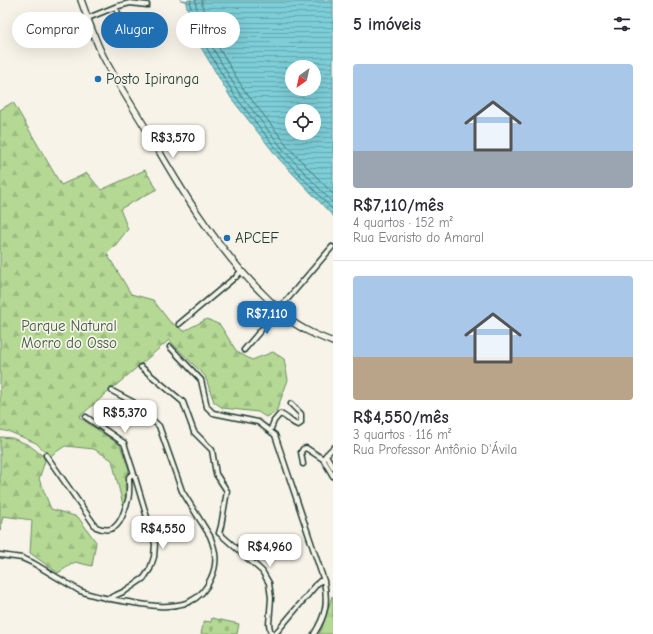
<!DOCTYPE html>
<html lang="pt">
<head>
<meta charset="utf-8">
<style>
	:root { --surface:#fff; --page:#f2f2f3; --text:#2b2b33; --muted:#7c7c81; --line:#e1e1e2; --accent:#1f6fb2 }
	body { margin:0; font-family:"Comic Neue",sans-serif; background:var(--page); color:var(--text); height:100vh; display:flex; flex-direction:column; font-size:15px; white-space:nowrap }
	* { box-sizing:border-box; margin:0 }
	p { font-size:13px; color:var(--muted) }
	.icon { flex:none; width:22px; height:22px; fill:none; stroke:currentColor; stroke-width:2; stroke-linecap:round; stroke-linejoin:round }
	.map { position:relative; flex:1; overflow:hidden }
	.drawer { display:flex; flex-direction:column; background:var(--surface); width:320px }
	.drawer>* { flex:none }
	.hud { position:absolute; left:12px; top:12px; width:261px; height:36px; display:flex; gap:8px }
	.needle { width:26px; rotate:213deg }
	.tools { position:absolute; left:285px; top:60px; display:grid; gap:8px }
	.tools a { display:grid; place-items:center; width:36px; height:36px; border-radius:50%; background:var(--surface); box-shadow:0 4px 16px #0002; font-size:20px }
	.price { position:absolute; translate:-50% -34px; padding:0 9px; border-radius:8px; background:#fff; color:#222; font-size:13px; line-height:26px; filter:drop-shadow(0 1px 2px #0008) }
	.price::after { content:''; position:absolute; left:50%; top:24px; width:12px; height:9px; margin-left:-6px; background:inherit; clip-path:polygon(0 0,100% 0,50% 100%) }
	.price.current { background:var(--accent); color:#fff }
	ul { padding:0; list-style:none }
	li { display:grid; align-content:center; gap:8px; height:212px; padding:0 20px }
	li+li { border-top:1px solid var(--line) }
	li span { display:grid; place-items:center; height:124px; border-radius:4px; color:#555 }
	li>.icon { margin-inline-start:auto }
	span .icon { width:72px; height:72px; fill:#fffc; stroke-width:1 }
	li b { font-size:17px }
	h2 { display:flex; justify-content:space-between; align-items:center; height:48px; padding:0 20px; font-size:17px }
	.tag { padding:0 14px; border-radius:18px; background:var(--surface); box-shadow:0 4px 16px #0002; font-size:14px; line-height:36px }
	.tag.current { background:var(--accent); color:#fff }
	main { display:flex; flex:1; min-height:0 }
	.map>svg:first-child { display:block }
	.grass { fill:url(#grass-tufts); stroke:#6a8b64 }
	.forest { fill:url(#forest-firs); stroke:#6a8b64 }
	.cemetery { fill:url(#cemetery-stones); stroke:#6a8b64 }
	.water { fill:url(#water-rules); stroke:#579496; fill-rule:evenodd }
	.lines { fill:none; stroke-linecap:round; stroke-linejoin:round }
	.shore { stroke:#457775; stroke-width:1 }
	.stream { stroke:#579496; stroke-width:1.5 }
	.minor-casing { stroke:#1f3d34; stroke-width:7 }
	.secondary-casing { stroke:#1f3d34; stroke-width:8 }
	.minor { stroke:#f7f3e8; stroke-width:4 }
	.secondary { stroke:#f7f3e8; stroke-width:5.5 }
	.poi-dot { fill:#1f6fb2; stroke:#f7f3e8; stroke-width:1.5 }
	.labels { text-anchor:middle; dominant-baseline:central; stroke-width:3.5; stroke-linejoin:round; paint-order:stroke }
	.poi-label { font-size:15px; fill:#1f3d34; stroke:#f7f3e8; text-anchor:start }
	.park-label { font-size:15px; fill:#3d5c47; stroke:#f7f3e8 }
</style>
</head>
<body>
<main>
<div class="map">
<svg width="333" height="634" viewBox="0 0 333 634">
	<defs>
		<pattern id="grass-tufts" width="24" height="20" patternUnits="userSpaceOnUse"><rect width="24" height="20" fill="#b5d994"/><path d="M3 7l-1-3M5 7V3M7 7l1-3M15 17l-1-3M17 17v-4M19 17l1-3" fill="none" stroke="#9bbb80"/></pattern>
		<pattern id="forest-firs" width="22" height="20" patternUnits="userSpaceOnUse"><rect width="22" height="20" fill="#b5d994"/><path d="M5 1l3.5 6h-7zM16 11l3.5 6h-7z" fill="#9bbb80"/></pattern>
		<pattern id="cemetery-stones" width="16" height="16" patternUnits="userSpaceOnUse"><rect width="16" height="16" fill="#b5d994"/><path d="M2 7V4a2 2 0 0 1 4 0v3zM10 15v-3a2 2 0 0 1 4 0v3z" fill="#9bbb80"/></pattern>
		<pattern id="water-rules" width="6" height="5" patternUnits="userSpaceOnUse"><rect width="6" height="5" fill="#7dced7"/><path d="M0 2.5h6" fill="none" stroke="#66a8af"/></pattern>
	</defs>
	<rect width="100%" height="100%" fill="#f7f3e8"/>
	<filter id="ink" filterUnits="userSpaceOnUse"><feTurbulence type="fractalNoise" baseFrequency=".025" numOctaves="2"/><feDisplacementMap in="SourceGraphic" scale="8" xChannelSelector="R" yChannelSelector="G"/><feConvolveMatrix kernelMatrix="1 2 1 2 8 2 1 2 1" color-interpolation-filters="sRGB"/></filter>
	<g filter="url(#ink)">
		<path class="grass" d="M 332,596 L 333,597 L 333,634 L 319,634 L 322,628 Z"/>
		<path class="forest" d="M 13,102 L 61,185 L 87,173 L 101,190 L 145,170 L 157,189 L 120,209 L 128,229 L 114,247 L 107,254 L 131,294 L 153,300 L 170,322 L 184,331 L 207,319 L 220,325 L 237,352 L 252,360 L 273,352 L 284,359 L 288,380 L 276,412 L 266,417 L 258,412 L 223,408 L 214,402 L 205,376 L 169,340 L 79,417 L 120,445 L 129,469 L 125,486 L 127,497 L 124,509 L 112,460 L 94,449 L 65,446 L 50,456 L 36,443 L 10,432 L 0,430 L 0,110 Z
			M 0,437 L 12,438 L 29,445 L 43,456 L 45,461 L 39,479 L 51,509 L 78,517 L 96,542 L 92,566 L 75,562 L 58,573 L 30,553 L 32,520 L 3,516 L 0,531 Z"/>
		<path class="cemetery" d="M 212,618 L 239,624 L 237,634 L 201,634 L 204,621 L 211,622 Z"/>
		<path class="water" d="M 188,0 L 333,0 L 333,216 L 279,159 L 231,98 L 199,44 L 186,4 ZM 292,67 L 314,67 L 314,89 L 292,89 ZM 292,111 L 314,111 L 314,133 L 292,133 Z"/>
		<g class="lines">
			<path class="shore" d="M 191,0 L 190,5 L 203,42 L 235,96 L 282,156 L 333,210
				M 196,0 L 196,6 L 208,40 L 239,93 L 286,153 L 333,203
				M 202,0 L 202,5 L 213,38 L 244,90 L 290,149 L 333,194"/>
			<path class="stream" d="M 181,0 L 187,1"/>
			<defs>
				<path id="minor" d="M 115,7 L 125,27
					M 88,18 L 115,7 L 130,3 L 147,5
					M 236,277 L 241,271
					M 179,324 L 233,279
					M 170,347 L 201,380 L 207,407 L 213,413 L 258,422 L 275,435 L 324,581 C 328,603 326,615 314,634
					M 244,350 L 332,247
					M 141,367 L 183,402 L 194,432 L 212,450 L 216,474 L 227,491 L 221,526 L 219,533
					M 86,417 L 124,443 L 134,474 L 155,544 L 154,557 L 150,569 L 144,578 L 125,591 L 108,599
					M 270,431 L 274,421 L 280,414 C 287,416 291,423 298,425 L 301,423 L 301,414 L 291,404
					M 46,455 L 96,527 C 112,534 119,526 124,512 C 125,508 127,504 128,500 C 130,493 129,485 129,477 L 131,475 L 134,474
					M 326,455 L 333,448
					M 323,459 L 326,455 L 333,467
					M 303,464 L 301,452 L 303,449 L 306,448 L 323,459 L 333,476
					M 219,533 L 262,571 L 269,583 L 271,598 L 269,624 L 270,630 L 272,634
					M 0,555 L 22,558 L 33,563 L 80,591 C 98,598 116,600 134,603 C 142,604 151,606 159,606 C 167,607 181,605 189,602 C 200,597 207,588 211,578 C 218,563 216,551 210,536 L 182,491 L 159,426 L 133,402 L 112,391
					M 275,634 L 317,584 L 320,581 L 324,581"/>
				<path id="secondary" d="M 81,0 C 88,19 94,38 103,56 C 117,83 133,107 148,132 C 181,190 216,248 264,295 C 272,303 281,312 290,320 C 303,330 318,336 333,342"/>
			</defs>
			<use href="#minor" class="minor-casing"/>
			<use href="#secondary" class="secondary-casing"/>
			<use href="#minor" class="minor"/>
			<use href="#secondary" class="secondary"/>
		</g>
	</g>
	<g class="poi-dot">
		<circle cx="98" cy="79" r="4"/>
		<circle cx="227" cy="238" r="4"/>
	</g>
	<g class="labels">
		<g class="poi-label">
			<text x="106" y="79">Posto Ipiranga</text>
			<text x="235" y="238">APCEF</text>
		</g>
		<g class="park-label">
			<text x="69" y="326">Parque Natural<tspan x="69" dy="17">Morro do Osso</tspan></text>
		</g>
	</g>
</svg>
<div class="tools">
<a><svg class="needle" viewBox="-14 -14 28 28"><path d="M0-13l5 13h-10z" fill="#e53935"/><path d="M0 13l5-13h-10z" fill="#7c7c81"/></svg></a>
<a><svg class="icon" aria-label="locate" viewBox="0 0 24 24"><circle cx="12" cy="12" r="6"/><path d="M12 2v4M12 18v4M2 12h4M18 12h4"/></svg></a>
</div>
<b class="price" style="left:173px;top:159px">R$3,570</b>
<b class="price current" style="left:267px;top:335px">R$7,110</b>
<b class="price" style="left:125px;top:434px">R$5,370</b>
<b class="price" style="left:163px;top:550px">R$4,550</b>
<b class="price" style="left:270px;top:568px">R$4,960</b>
<div class="hud">
<a class="tag">Comprar</a>
<a class="tag current">Alugar</a>
<a class="tag">Filtros</a>
</div>
</div>
<section class="drawer">
<h2>5 imóveis<svg class="icon" aria-label="filters" viewBox="0 0 24 24"><path d="M4 7h16M4 17h16"/><circle cx="9" cy="7" r="2"/><circle cx="15" cy="17" r="2"/></svg></h2>
<ul>
<li><span style="background:linear-gradient(#a9c7e8 70%,#9aa5b1 0)"><svg class="icon" aria-label="home" viewBox="0 0 24 24"><path d="M3 11l9-7 9 7M6 9v11h12V9"/></svg></span><div><b>R$7,110/mês</b><p>4 quartos · 152 m²</p><p>Rua Evaristo do Amaral</p></div></li>
<li><span style="background:linear-gradient(#a9c7e8 65%,#b9a48a 0)"><svg class="icon" aria-label="home" viewBox="0 0 24 24"><path d="M3 11l9-7 9 7M6 9v11h12V9"/></svg></span><div><b>R$4,550/mês</b><p>3 quartos · 116 m²</p><p>Rua Professor Antônio D'Ávila</p></div></li>
</ul>
</section>
</main>
</body>
</html>
